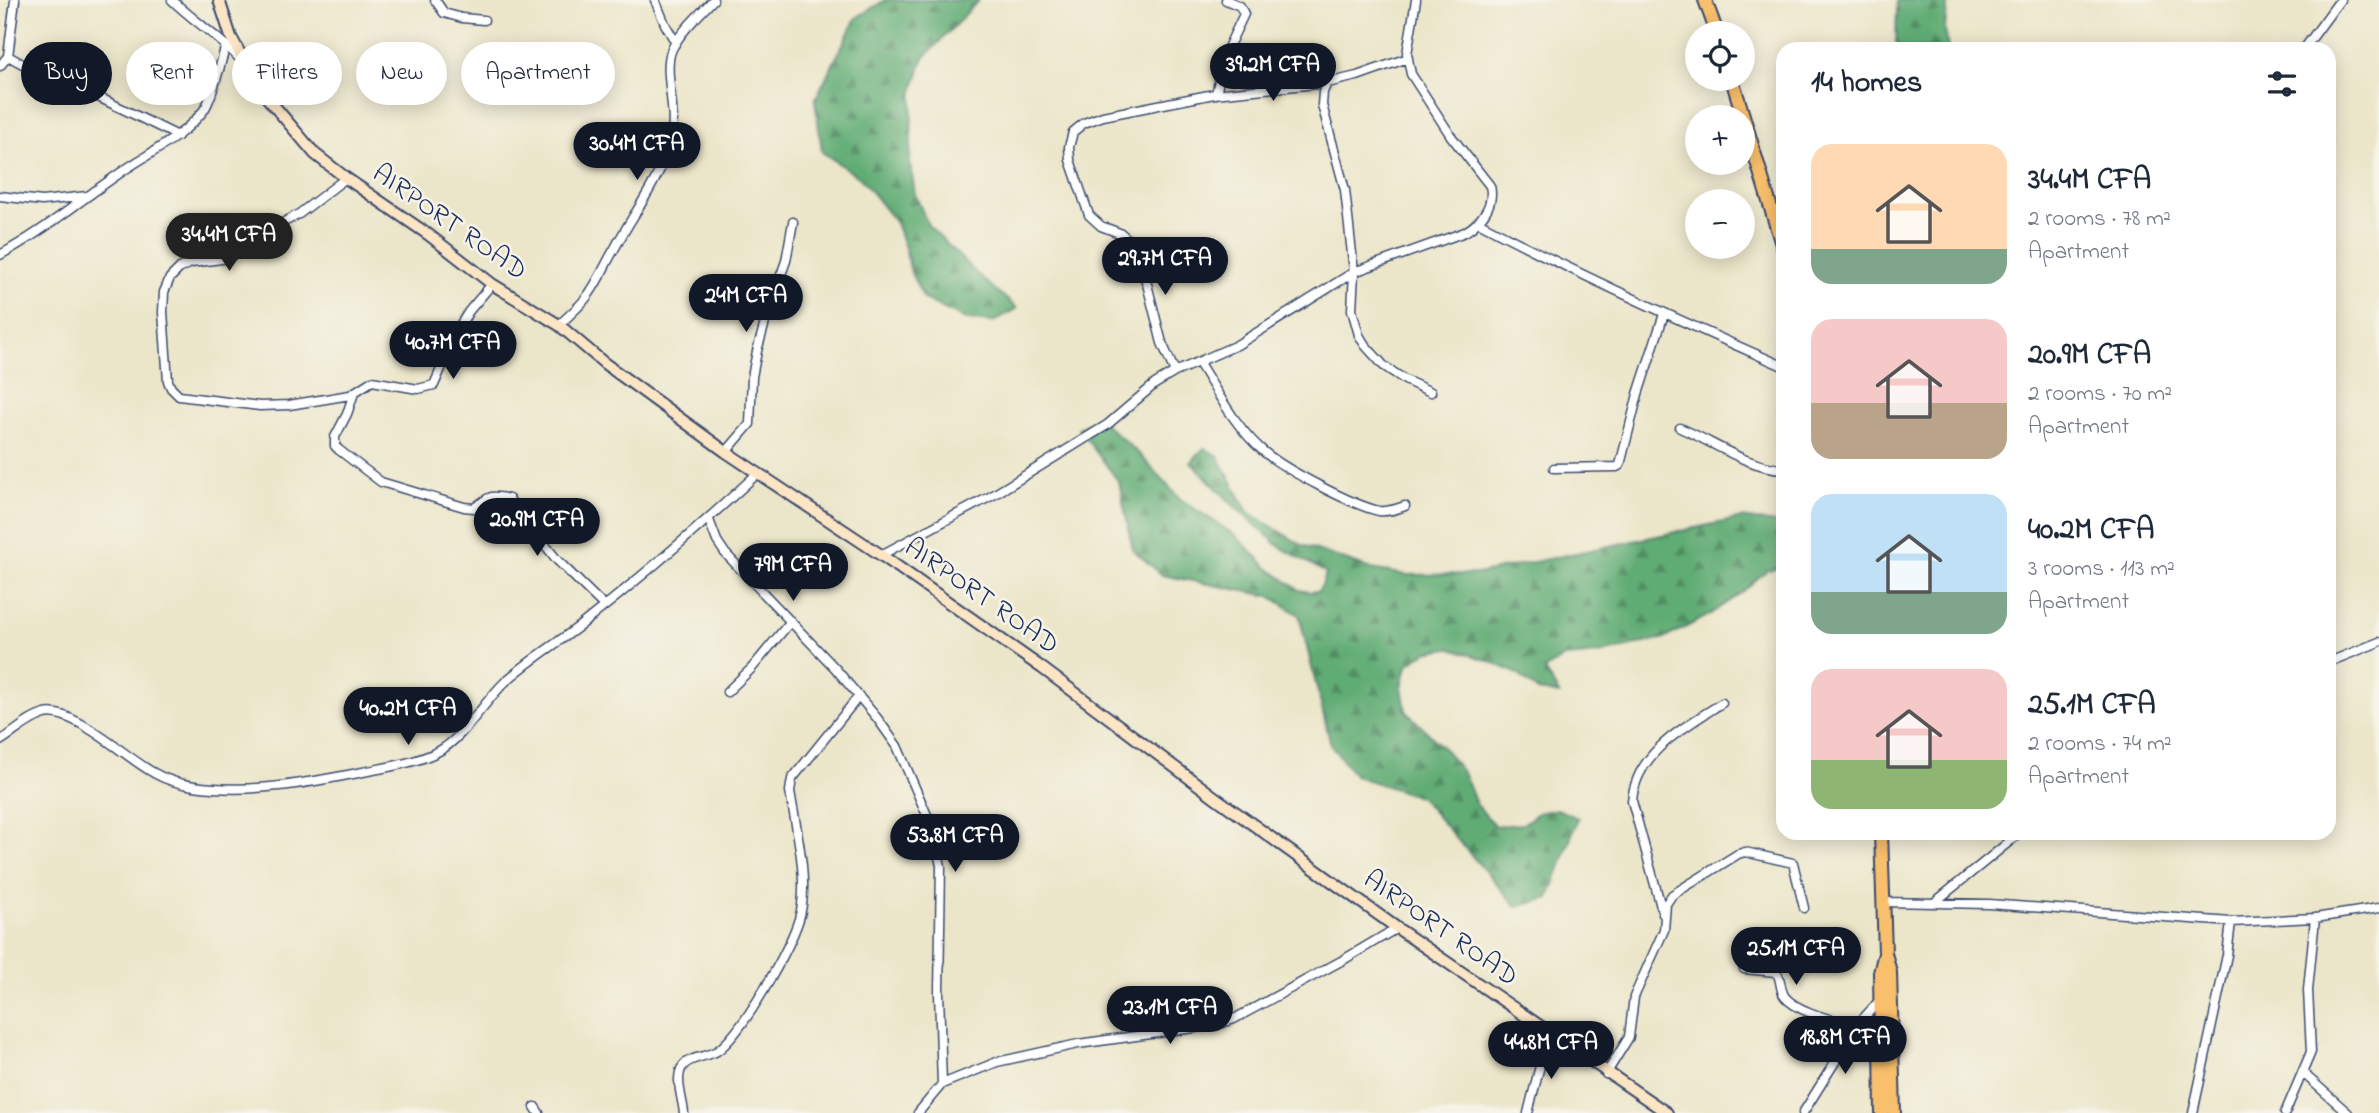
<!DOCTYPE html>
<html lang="en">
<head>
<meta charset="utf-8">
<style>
	:root { --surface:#fff; --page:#f2f2f3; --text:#1f2937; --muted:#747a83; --accent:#111827 }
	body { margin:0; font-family:"Indie Flower",sans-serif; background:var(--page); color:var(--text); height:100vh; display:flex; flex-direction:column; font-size:26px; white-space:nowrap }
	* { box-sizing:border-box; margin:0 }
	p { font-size:23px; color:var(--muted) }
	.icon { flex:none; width:38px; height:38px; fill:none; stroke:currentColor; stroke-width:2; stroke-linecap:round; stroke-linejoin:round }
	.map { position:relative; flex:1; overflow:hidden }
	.side { position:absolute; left:1776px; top:42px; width:560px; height:798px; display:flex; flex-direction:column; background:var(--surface); border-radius:21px; box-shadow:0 4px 18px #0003 }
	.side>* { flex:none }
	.top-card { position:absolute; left:21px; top:42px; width:665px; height:63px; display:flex; gap:14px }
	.fabs { position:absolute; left:1685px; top:21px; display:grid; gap:14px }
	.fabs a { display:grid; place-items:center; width:70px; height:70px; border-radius:50%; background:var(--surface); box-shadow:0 4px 18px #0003; font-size:35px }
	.price { position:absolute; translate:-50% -60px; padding:0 16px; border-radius:24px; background:var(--accent); color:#fff; font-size:23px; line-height:46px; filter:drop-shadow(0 2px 4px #0008) }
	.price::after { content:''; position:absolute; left:50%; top:42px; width:21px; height:16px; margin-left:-10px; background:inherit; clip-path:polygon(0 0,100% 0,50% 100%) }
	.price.current { background:#222; color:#fff }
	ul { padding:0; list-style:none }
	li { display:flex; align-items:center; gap:21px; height:175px; padding:0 35px }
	li span { display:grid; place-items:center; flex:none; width:196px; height:140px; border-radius:21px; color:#555 }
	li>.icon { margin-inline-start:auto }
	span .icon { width:84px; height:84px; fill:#fffc; stroke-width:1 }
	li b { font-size:30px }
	h2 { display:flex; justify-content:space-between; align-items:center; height:84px; padding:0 35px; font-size:30px }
	.pill { padding:0 24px; border-radius:32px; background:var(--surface); box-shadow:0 4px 18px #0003; font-size:24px; line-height:63px }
	.pill.current { background:var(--accent); color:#fff }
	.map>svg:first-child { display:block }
	.forest { fill:url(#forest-firs); stroke:#3e6e69; stroke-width:2 }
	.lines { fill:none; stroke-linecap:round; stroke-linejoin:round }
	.minor-casing { stroke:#3a4a6e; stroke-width:11 }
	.secondary-casing { stroke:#3a4a6e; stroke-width:14 }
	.trunk-casing { stroke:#3a4a6e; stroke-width:16 }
	.minor { stroke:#fff; stroke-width:8 }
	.secondary { stroke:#fce5c4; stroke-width:10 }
	.trunk { stroke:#f8bf6c; stroke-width:12 }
	.labels { text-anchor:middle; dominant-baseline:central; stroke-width:5; stroke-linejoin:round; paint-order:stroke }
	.street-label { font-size:28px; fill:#1b2f5e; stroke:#f7f3e8 }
</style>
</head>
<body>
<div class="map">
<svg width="2379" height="1113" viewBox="0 0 2379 1113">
	<defs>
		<pattern id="forest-firs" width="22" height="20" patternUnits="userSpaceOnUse" patternTransform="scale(1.75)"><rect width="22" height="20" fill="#61ac74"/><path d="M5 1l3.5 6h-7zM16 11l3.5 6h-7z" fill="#4f8c62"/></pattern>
	</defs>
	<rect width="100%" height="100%" fill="#f7f3e8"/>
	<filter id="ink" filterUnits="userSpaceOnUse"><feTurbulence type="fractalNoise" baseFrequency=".0143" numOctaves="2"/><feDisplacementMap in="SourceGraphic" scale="14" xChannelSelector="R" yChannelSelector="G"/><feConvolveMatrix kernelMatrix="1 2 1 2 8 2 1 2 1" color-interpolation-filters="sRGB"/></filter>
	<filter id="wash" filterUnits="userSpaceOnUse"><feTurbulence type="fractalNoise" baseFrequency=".00686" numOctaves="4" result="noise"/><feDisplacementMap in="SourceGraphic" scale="28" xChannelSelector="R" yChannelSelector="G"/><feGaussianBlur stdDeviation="1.57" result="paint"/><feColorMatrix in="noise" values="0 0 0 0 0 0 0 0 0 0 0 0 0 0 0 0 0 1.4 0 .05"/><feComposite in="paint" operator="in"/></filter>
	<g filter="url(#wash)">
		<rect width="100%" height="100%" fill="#ebe6c9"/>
		<path class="forest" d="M 885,0 L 979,0 L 923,59 L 913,91 L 910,162 L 915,194 L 928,225 L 979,276 L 1017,308 L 993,322 L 967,320 L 924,299 L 911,273 L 905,248 L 896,223 L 860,178 L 822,152 L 815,100 L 856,18 Z
			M 1897,0 L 1948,0 L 1945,28 L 1948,49 L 1896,49 Z
			M 1100,419 L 1139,454 L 1179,498 L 1236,536 L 1267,567 L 1299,590 L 1310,592 L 1318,591 L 1322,585 L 1326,573 L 1280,547 L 1235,507 L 1191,462 L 1204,448 L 1218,456 L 1248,512 L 1302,545 L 1371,569 L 1407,575 L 1477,574 L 1742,518 L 1783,524 L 1783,568 L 1767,570 L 1741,593 L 1706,617 L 1665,638 L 1598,654 L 1564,657 L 1544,670 L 1559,694 L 1538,691 L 1518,674 L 1490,661 L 1449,648 L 1426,652 L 1407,665 L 1402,687 L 1406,711 L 1447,752 L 1465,776 L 1476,804 L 1495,826 L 1523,824 L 1538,813 L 1557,809 L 1578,818 L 1549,898 L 1517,907 L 1420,797 L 1355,776 L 1331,745 L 1299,615 L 1270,596 L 1162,575 L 1133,550 L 1119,482 L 1078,428 Z"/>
	</g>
	<g filter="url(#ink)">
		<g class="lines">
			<defs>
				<path id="minor" d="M 172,0 C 194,21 219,37 240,59
					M 435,0 L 444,13 L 462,18 L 484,20
					M 655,0 L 665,24 L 676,43
					M 2304,49 L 2340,0
					M 8,56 L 28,67 L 86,91 L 178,136
					M 0,66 L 8,56 L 15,0
					M 1327,83 L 1323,92 L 1322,105 L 1345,190 L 1354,272 L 1352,310 L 1359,335 L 1365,345 L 1384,366 L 1405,380 L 1431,392
					M 1216,94 L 1225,54 L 1244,14 L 1240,6 L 1226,0
					M 346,178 L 299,214 L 249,241 L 229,258 L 191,263 L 180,268 L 170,278 L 164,292 L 163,312 L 168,381 L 171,388 L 179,396 L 260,406 L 289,405 L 350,395 L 372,381 L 418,389 L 434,385 L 459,327 L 469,311 L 492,284
					M 0,196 L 42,201 L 87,196
					M 1480,223 C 1579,275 1680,321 1783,366
					M 0,255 C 44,231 82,199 123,171 C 151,152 183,137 204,110 C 213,97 221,61 226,45
					M 559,325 C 569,315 581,306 589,294 C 599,280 606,263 615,248 C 634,212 661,179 671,139 C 678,110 662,70 672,49 C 681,31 699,15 713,0
					M 1199,363 C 1218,393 1236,428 1263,451 C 1284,469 1352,505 1379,511 C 1388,512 1397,509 1405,506
					M 1175,372 L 1162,343 L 1147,284 L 1133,244 L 1122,234 L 1101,226 L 1089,215 L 1070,160 L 1069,147 L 1073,132 L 1084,123 L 1103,116 L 1214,94 L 1327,83 L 1357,76 L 1408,58
					M 354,393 L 347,414 L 335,437 L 335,446 L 339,450 L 381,482 L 464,507 L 474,508 C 490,497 488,494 509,499 L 557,560 L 604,606
					M 1680,428 C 1714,442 1746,467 1783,469
					M 726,452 L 750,424 L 752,377 L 757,351 L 769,308 L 786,261 L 793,222
					M 1554,468 L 1617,467 L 1620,465 L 1638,394 L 1664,314
					M 709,520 L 717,541 L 725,553 L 835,668 L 877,718 L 897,746 L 933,829 L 941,866 L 939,993 L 942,1084
					M 881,555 L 995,494 L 1107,425 L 1155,384 L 1175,372 L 1237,345 L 1354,272 L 1465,232 C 1480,223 1495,205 1490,186 L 1451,136 L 1411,74 L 1407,54 L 1416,0
					M 2329,662 L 2379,642
					M 727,692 L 752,668 L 791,621
					M 0,741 C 14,733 29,718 45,714 C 71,706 129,760 154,773 C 166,780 181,784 194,786 C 250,794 308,783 363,772 C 388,767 416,763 439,751 C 462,739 485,701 505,682 C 528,661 556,644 581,625 C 642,577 701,526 758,473
					M 1882,902 L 1989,904 L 2231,922 L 2315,918 L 2379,908
					M 1935,902 L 2020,833
					M 1663,914 L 1632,801 C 1636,752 1685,727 1722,703
					M 1744,969 L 1776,972 C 1782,979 1779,989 1785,997 C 1798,1013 1838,1021 1857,1027
					M 1860,1022 L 1881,1024
					M 2303,1073 L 2348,1113
					M 1606,1074 L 1629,1037 L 1634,997 L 1664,930 L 1666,904 L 1672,895 L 1738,854 L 1745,852 L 1793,863 L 1804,908
					M 535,1107 L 539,1113
					M 684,1113 C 683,1100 674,1077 683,1066 C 689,1057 707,1057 717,1051 C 743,1033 789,950 799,919 C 810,883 796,829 790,791 L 792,779 L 859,696
					M 918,1113 L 942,1084 L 997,1062 L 1078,1044 L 1216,1025 L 1234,1019 L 1343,960 L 1397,928
					M 1528,1113 L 1541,1062 L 1559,1040
					M 1803,1113 L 1860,1022 L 1880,1000
					M 2193,1113 L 2227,955 L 2231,922
					M 2285,1113 L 2311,1052 L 2308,990 L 2315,918"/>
				<path id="secondary" d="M 219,0 L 231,37 L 258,87 L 315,154 L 346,178 L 429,235 L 492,284 L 559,325 L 604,363 L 726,452 L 881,555 L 1042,668 L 1216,798 L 1397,928 L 1667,1113"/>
				<path id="trunk" d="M 1705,0 L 1717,33
					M 1732,79 L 1783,248
					M 1881,833 L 1885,953 L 1890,972 L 1894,1113
					M 1882,1113 L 1880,973 L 1884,957"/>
			</defs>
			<use href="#minor" class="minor-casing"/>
			<use href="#secondary" class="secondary-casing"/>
			<use href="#trunk" class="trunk-casing"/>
			<use href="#minor" class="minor"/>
			<use href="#secondary" class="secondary"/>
			<use href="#trunk" class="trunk"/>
		</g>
	</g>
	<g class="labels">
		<g class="street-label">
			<text transform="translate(449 223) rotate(35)">AIRPORT ROAD</text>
			<text transform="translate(981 597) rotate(35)">AIRPORT ROAD</text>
			<text transform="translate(1440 929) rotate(35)">AIRPORT ROAD</text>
		</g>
	</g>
</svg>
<div class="fabs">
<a><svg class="icon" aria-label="locate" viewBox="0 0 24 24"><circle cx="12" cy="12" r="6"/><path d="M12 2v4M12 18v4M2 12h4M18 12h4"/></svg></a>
<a>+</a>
<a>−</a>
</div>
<b class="price" style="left:1273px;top:103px">39.2M CFA</b>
<b class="price" style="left:637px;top:182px">30.4M CFA</b>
<b class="price current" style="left:229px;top:273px">34.4M CFA</b>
<b class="price" style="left:1165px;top:297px">29.7M CFA</b>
<b class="price" style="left:746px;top:334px">24M CFA</b>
<b class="price" style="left:453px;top:381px">40.7M CFA</b>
<b class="price" style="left:537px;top:558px">20.9M CFA</b>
<b class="price" style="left:793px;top:603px">79M CFA</b>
<b class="price" style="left:408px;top:747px">40.2M CFA</b>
<b class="price" style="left:955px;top:874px">53.8M CFA</b>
<b class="price" style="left:1796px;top:987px">25.1M CFA</b>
<b class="price" style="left:1170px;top:1046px">23.1M CFA</b>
<b class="price" style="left:1845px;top:1076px">18.8M CFA</b>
<b class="price" style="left:1551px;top:1081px">44.8M CFA</b>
<div class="top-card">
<a class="pill current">Buy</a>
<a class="pill">Rent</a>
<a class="pill">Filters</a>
<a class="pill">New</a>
<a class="pill">Apartment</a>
</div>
<section class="side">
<h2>14 homes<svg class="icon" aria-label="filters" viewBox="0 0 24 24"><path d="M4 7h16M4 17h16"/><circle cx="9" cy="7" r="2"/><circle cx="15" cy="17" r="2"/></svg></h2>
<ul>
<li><span style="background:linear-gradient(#ffd9b3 75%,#7fa58c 0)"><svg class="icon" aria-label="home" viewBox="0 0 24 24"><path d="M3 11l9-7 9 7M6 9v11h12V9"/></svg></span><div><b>34.4M CFA</b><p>2 rooms · 78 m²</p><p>Apartment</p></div></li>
<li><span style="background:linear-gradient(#f6c9c9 60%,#b9a48a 0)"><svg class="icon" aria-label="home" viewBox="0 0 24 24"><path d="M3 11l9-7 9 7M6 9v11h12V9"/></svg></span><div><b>20.9M CFA</b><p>2 rooms · 70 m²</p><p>Apartment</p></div></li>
<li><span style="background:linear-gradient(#bfe0f5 70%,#7fa58c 0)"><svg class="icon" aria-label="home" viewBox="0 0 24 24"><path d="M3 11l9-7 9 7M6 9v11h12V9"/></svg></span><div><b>40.2M CFA</b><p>3 rooms · 113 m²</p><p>Apartment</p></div></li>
<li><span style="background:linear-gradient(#f6c9c9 65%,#8fb573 0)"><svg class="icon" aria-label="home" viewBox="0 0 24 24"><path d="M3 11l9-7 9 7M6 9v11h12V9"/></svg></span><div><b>25.1M CFA</b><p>2 rooms · 74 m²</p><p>Apartment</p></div></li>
</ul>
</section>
</div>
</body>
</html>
